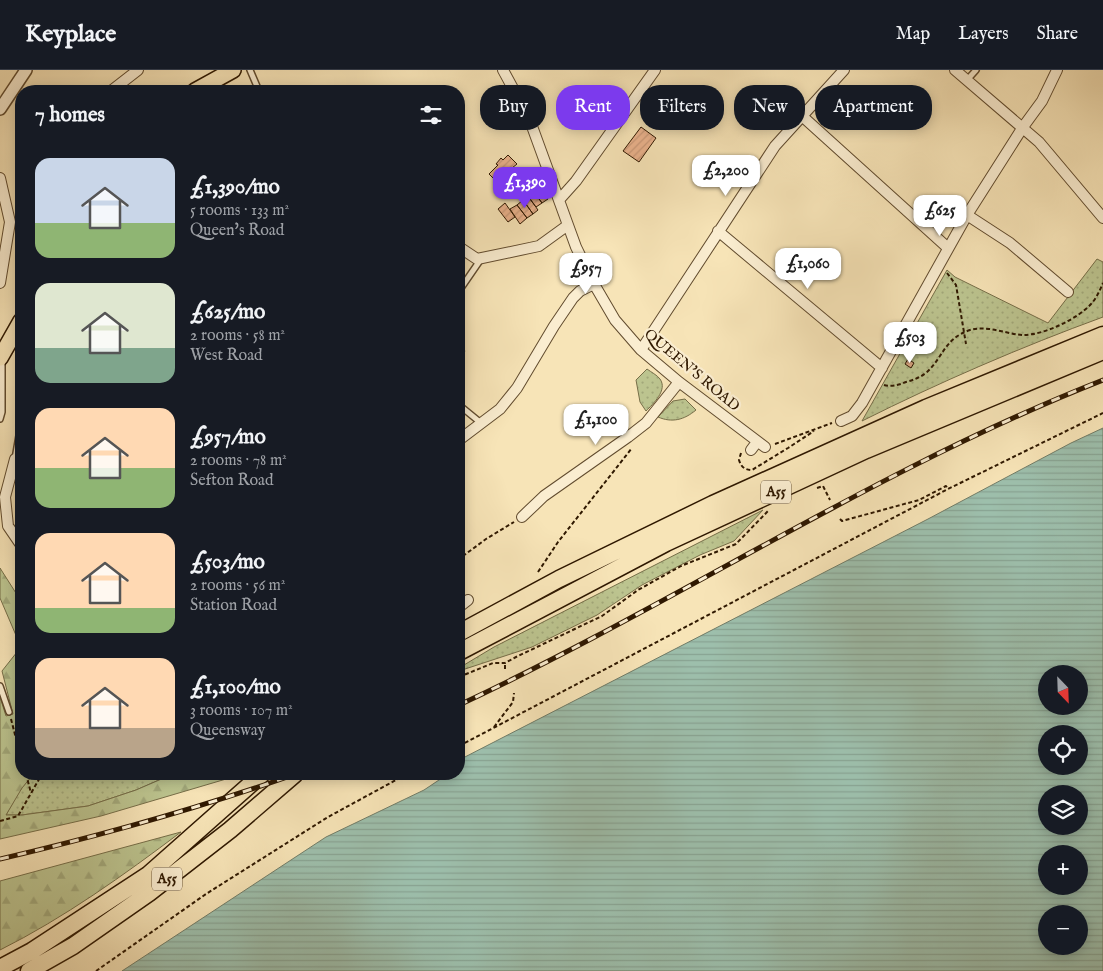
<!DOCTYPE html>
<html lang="en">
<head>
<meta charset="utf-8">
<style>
	:root { --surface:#171b24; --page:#242831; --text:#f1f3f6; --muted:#9ea1a6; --line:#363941; --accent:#7c3aed }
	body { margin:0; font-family:"IM FELL English",serif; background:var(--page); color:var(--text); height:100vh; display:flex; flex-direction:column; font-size:19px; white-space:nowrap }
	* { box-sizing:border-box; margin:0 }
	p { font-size:16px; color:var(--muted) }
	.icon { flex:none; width:28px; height:28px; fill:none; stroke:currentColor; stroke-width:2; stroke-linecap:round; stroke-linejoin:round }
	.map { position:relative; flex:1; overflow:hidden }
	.sheet { position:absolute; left:15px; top:15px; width:450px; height:695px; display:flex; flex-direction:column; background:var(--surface); border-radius:20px; box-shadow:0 2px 12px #0003 }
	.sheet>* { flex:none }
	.hud { position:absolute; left:480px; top:15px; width:475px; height:45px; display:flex; gap:10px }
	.needle { width:32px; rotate:157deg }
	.tools { position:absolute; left:1038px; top:595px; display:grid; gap:10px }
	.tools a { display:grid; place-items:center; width:50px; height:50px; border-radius:50%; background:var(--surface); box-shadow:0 2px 12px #0003; font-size:25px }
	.price { position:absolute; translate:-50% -42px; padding:0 11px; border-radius:10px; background:#fff; color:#222; font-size:16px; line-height:32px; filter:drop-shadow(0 1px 2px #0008) }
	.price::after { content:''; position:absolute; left:50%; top:30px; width:15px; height:11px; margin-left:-8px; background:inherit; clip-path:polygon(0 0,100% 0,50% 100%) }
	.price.selected { background:var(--accent); color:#fff }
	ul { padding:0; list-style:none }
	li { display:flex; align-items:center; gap:15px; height:125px; padding:0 20px }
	li span { display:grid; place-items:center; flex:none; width:140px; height:100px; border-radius:15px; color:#555 }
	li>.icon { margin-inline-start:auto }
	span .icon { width:60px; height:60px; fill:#fffc; stroke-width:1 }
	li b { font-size:21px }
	h2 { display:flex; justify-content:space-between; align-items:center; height:60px; padding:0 20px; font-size:21px }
	.tag { padding:0 18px; border-radius:20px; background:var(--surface); box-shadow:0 2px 12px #0003; font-size:18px; line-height:45px }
	.tag.selected { background:var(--accent); color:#fff }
	header { display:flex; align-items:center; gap:30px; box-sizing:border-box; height:70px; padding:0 25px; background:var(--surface); border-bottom:1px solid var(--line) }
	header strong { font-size:24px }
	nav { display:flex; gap:28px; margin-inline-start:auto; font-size:18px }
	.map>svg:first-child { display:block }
	.green { fill:url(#green-dots); stroke:#766e48 }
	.forest { fill:url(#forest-firs); stroke:#766e48 }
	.water { fill:url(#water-rules); stroke:#717c67; fill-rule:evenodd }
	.building { fill:url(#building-hatch); stroke:#2f1800 }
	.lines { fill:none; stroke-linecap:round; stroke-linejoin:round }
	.service-casing { stroke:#614b2e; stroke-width:8 }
	.minor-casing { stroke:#614b2e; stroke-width:12 }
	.tertiary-casing { stroke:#614b2e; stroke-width:14 }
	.primary-casing { stroke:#2f1800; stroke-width:18 }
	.trunk-casing { stroke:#2f1800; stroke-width:19 }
	.path { stroke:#2f1800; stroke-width:2; stroke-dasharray:4 2.5; stroke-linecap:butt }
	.service { stroke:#faedd0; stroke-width:5 }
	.minor { stroke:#faedd0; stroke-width:10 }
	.tertiary { stroke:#faedd0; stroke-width:11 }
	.primary { stroke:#f7e4b7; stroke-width:15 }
	.trunk { stroke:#f7e4b7; stroke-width:16 }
	.rail-casing { stroke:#2f1800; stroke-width:5 }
	.rail { stroke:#faedd0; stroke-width:3; stroke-dasharray:9; stroke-linecap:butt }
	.labels { text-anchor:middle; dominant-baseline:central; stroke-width:4.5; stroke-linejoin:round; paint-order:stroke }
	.shield { fill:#faedd0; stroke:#6c583e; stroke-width:1 }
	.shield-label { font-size:14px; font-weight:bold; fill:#2f1800 }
	.street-label { font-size:15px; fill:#2f1800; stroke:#faedd0 }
</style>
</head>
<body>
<header>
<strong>Keyplace</strong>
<nav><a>Map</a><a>Layers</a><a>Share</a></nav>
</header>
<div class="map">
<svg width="1103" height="901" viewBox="0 0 1103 901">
	<defs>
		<pattern id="green-dots" width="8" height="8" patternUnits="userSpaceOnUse" patternTransform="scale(1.25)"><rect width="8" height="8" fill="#bcc48f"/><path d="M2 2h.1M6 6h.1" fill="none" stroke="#a2a87a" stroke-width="1.8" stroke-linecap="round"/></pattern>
		<pattern id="forest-firs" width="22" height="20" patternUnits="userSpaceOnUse" patternTransform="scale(1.25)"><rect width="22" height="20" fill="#bcc48f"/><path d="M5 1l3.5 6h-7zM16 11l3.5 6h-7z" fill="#a2a87a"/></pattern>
		<pattern id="water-rules" width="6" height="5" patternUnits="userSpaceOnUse" patternTransform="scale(1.25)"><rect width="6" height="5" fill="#9dbfac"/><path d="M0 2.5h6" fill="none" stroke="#88a392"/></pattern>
		<pattern id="building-hatch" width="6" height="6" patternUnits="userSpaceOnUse" patternTransform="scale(1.25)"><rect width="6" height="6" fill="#eab28c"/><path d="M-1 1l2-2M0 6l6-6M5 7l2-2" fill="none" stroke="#c99877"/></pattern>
	</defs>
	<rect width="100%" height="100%" fill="#f7e4b7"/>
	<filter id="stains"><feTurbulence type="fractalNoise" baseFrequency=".004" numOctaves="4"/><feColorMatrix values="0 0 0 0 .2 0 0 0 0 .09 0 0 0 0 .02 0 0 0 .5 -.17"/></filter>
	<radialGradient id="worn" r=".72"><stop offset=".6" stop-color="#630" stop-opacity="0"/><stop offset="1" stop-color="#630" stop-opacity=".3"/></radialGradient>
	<path class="green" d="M 1097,189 L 1103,192 L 1103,247 C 1021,277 940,312 862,351 L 947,200 L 955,207 L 1048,253 Z
		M 647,299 C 651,302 657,305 660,309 C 668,320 653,334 646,341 L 640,332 L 636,310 Z
		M 685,329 L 696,340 C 684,350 672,353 658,347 L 673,331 Z
		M 763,440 L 734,471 L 700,485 L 642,515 L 597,545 L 532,577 L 459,601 L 459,598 L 494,577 Z
		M 36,704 L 173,704 L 136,720 L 88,736 L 22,745 L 6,745 C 14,731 22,713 36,704 Z"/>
	<path class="forest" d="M 0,498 L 21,531 L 21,652 L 16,669 L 21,688 L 21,704 L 29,704 L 31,707 L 22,718 L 6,745 L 22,745 L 88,736 L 136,720 L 173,704 L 243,704 L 101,746 L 0,769 L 0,627 L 6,646 L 13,644 L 2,601 L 21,577 L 0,528 Z
		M 181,762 C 124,805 64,848 0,880 L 0,811 Z"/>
	<path class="water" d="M 1103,358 L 1103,901 L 122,901 L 326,767 L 424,720 L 448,704 L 459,704 L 459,692 L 461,689 L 928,449 L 1071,373 ZM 1046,604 L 1079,604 L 1079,636 L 1046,636 ZM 1046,664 L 1079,664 L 1079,696 L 1046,696 ZM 1046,724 L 1079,724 L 1079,756 L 1046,756 ZM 1046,784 L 1079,784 L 1079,816 L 1046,816 ZM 1046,844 L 1079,844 L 1079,876 L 1046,876 Z"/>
	<path class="building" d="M 641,57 L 656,68 L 639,92 L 623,81 Z
		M 508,85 L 517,94 L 507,102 L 507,104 L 513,108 L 503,118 L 489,104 L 498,95 L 496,94 L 501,88 L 503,90 Z
		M 537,114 L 548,129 L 542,133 L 531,118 Z
		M 531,118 L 542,133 L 536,137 L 525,122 Z
		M 525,122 L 538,140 L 533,144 L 523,130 L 525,129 L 522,125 Z
		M 523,130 L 533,144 L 527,148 L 517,135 Z
		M 505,133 L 515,147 L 508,152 L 498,139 Z
		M 517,135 L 527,148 L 520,154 L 510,139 Z
		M 908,289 L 914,293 L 911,298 L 905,294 Z"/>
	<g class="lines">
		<defs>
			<path id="service" d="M 250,0 L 259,21
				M 967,10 L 976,0
				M 459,221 L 481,189
				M 459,283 L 461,281
				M 459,335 L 481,353
				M 0,349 L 2,342 L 2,289
				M 15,389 L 21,354
				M 0,616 L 9,642"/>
			<path id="minor" d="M 503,0 L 529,48 L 576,177 L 594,214 L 615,250 L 641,280 L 679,312 L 765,377
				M 955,0 L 1039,72 L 1103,148
				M 111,21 L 138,0
				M 802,46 L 948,178
				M 0,108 L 10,152 L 0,213
				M 559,130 L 576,111 L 655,0
				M 967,145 L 1010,173 L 1068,222
				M 718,161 L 882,298
				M 459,177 L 477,189 L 482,188 L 539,176 L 568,155
				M 641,280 L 775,76 L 844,0
				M 841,351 L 852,346 L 862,333 L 967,145 L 1023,57 L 1042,31 L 1057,0
				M 459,370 L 500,339 L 517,318 L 554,256 L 573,228 L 580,221 L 594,214
				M 751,380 L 757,372
				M 15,389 L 5,427 L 8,456 L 21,475
				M 522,447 L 544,426 L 628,367 L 646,353 L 679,312
				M 459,537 L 468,530"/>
			<path id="tertiary" d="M 0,39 L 26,0"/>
			<path id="primary" d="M 195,21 L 233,0
				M 0,288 L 21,251"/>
			<path id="trunk" d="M 459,563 L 559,509 L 713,434 L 926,338 L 1103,265
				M 459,582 L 666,473 L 866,380 L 1103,281
				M 0,898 L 32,881 L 148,805 L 262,704
				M 29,901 L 73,876 L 149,823 L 230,760 L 295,704"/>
		</defs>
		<use href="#service" class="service-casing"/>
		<use href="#minor" class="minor-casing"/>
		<use href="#tertiary" class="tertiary-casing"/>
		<use href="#primary" class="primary-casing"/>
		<use href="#trunk" class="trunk-casing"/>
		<path class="path" d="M 947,203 L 956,215 L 966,274
			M 884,315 C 891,317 899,315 906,312 C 914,310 921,307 927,302 C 944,286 944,269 970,260 C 988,255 1006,264 1023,265 C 1044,265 1078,249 1092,233 C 1097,227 1100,220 1103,213
			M 775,374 L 832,353
			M 741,383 L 739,390 C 741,397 745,400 752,400 L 788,378 L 814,361
			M 817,418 L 823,416 L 830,430
			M 840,449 L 842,451 L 919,430 L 946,416 L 948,419
			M 459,483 L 463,486
			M 538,502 L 558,472 L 632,378
			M 459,512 L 463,486 L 486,469 L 514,452
			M 505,599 L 505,593
			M 459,607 L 493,593 L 505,593 L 516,587 L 602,546 L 638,520 L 681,496 L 736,474 L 768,441
			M 11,649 L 21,688
			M 494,657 L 513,632 L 514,623
			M 459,676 L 948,419 L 1103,343
			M 26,704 L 31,723
			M 0,751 L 18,746 L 42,704
			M 96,901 L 206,824 L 328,747 L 407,704"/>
		<use href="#service" class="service"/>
		<use href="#minor" class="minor"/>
		<use href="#tertiary" class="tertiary"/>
		<use href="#primary" class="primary"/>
		<use href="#trunk" class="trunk"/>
		<defs>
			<path id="rail" d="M 459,635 C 677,533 878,398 1103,310
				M 0,789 C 100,766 199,738 296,704"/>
		</defs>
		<use href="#rail" class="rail-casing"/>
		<use href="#rail" class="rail"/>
	</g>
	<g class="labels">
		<g class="shield">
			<rect x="761" y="410.5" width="30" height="23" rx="4"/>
			<rect x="152" y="797.5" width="30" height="23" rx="4"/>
		</g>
		<g class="shield-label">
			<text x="776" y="422">A55</text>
			<text x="167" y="809">A55</text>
		</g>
		<g class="street-label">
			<text transform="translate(692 300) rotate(40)">QUEEN'S ROAD</text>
		</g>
	</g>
	<rect width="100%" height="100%" filter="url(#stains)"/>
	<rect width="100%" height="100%" fill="url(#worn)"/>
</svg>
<div class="tools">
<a><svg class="needle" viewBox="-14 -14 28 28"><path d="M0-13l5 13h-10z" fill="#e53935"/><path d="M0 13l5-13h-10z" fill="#9ea1a6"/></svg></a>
<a><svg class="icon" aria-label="locate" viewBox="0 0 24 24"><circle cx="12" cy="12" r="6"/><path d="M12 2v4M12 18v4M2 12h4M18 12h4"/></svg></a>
<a><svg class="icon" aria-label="layers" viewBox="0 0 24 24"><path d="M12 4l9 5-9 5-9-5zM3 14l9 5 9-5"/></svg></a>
<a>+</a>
<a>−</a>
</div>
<b class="price" style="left:726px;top:127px">£2,200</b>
<b class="price selected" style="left:525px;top:139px">£1,390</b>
<b class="price" style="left:940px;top:167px">£625</b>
<b class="price" style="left:808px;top:220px">£1,060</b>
<b class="price" style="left:586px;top:225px">£957</b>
<b class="price" style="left:910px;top:294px">£503</b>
<b class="price" style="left:596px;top:376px">£1,100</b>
<div class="hud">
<a class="tag">Buy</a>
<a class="tag selected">Rent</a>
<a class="tag">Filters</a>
<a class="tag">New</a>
<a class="tag">Apartment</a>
</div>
<section class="sheet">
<h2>7 homes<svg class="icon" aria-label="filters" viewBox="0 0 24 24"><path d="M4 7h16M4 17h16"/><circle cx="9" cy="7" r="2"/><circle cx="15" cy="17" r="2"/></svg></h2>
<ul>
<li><span style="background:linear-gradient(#c9d6e8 65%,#8fb573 0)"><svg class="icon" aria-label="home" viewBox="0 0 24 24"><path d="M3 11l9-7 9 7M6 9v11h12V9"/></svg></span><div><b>£1,390/mo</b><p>5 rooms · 133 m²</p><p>Queen's Road</p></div></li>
<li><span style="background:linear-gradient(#dfe7d0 65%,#7fa58c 0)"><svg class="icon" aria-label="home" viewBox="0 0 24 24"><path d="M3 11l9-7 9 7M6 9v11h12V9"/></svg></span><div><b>£625/mo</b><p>2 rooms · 58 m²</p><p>West Road</p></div></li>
<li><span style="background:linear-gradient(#ffd9b3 60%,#8fb573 0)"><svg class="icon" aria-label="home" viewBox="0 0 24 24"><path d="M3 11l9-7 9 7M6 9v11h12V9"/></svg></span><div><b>£957/mo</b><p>2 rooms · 78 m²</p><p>Sefton Road</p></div></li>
<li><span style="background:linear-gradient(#ffd9b3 75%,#8fb573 0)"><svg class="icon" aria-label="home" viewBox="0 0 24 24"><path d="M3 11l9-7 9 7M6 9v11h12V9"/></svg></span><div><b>£503/mo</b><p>2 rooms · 56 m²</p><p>Station Road</p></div></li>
<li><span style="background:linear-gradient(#ffd9b3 70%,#b9a48a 0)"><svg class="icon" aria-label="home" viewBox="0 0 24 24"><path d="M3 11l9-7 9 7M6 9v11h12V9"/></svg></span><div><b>£1,100/mo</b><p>3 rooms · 107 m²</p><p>Queensway</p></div></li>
</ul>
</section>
</div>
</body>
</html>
